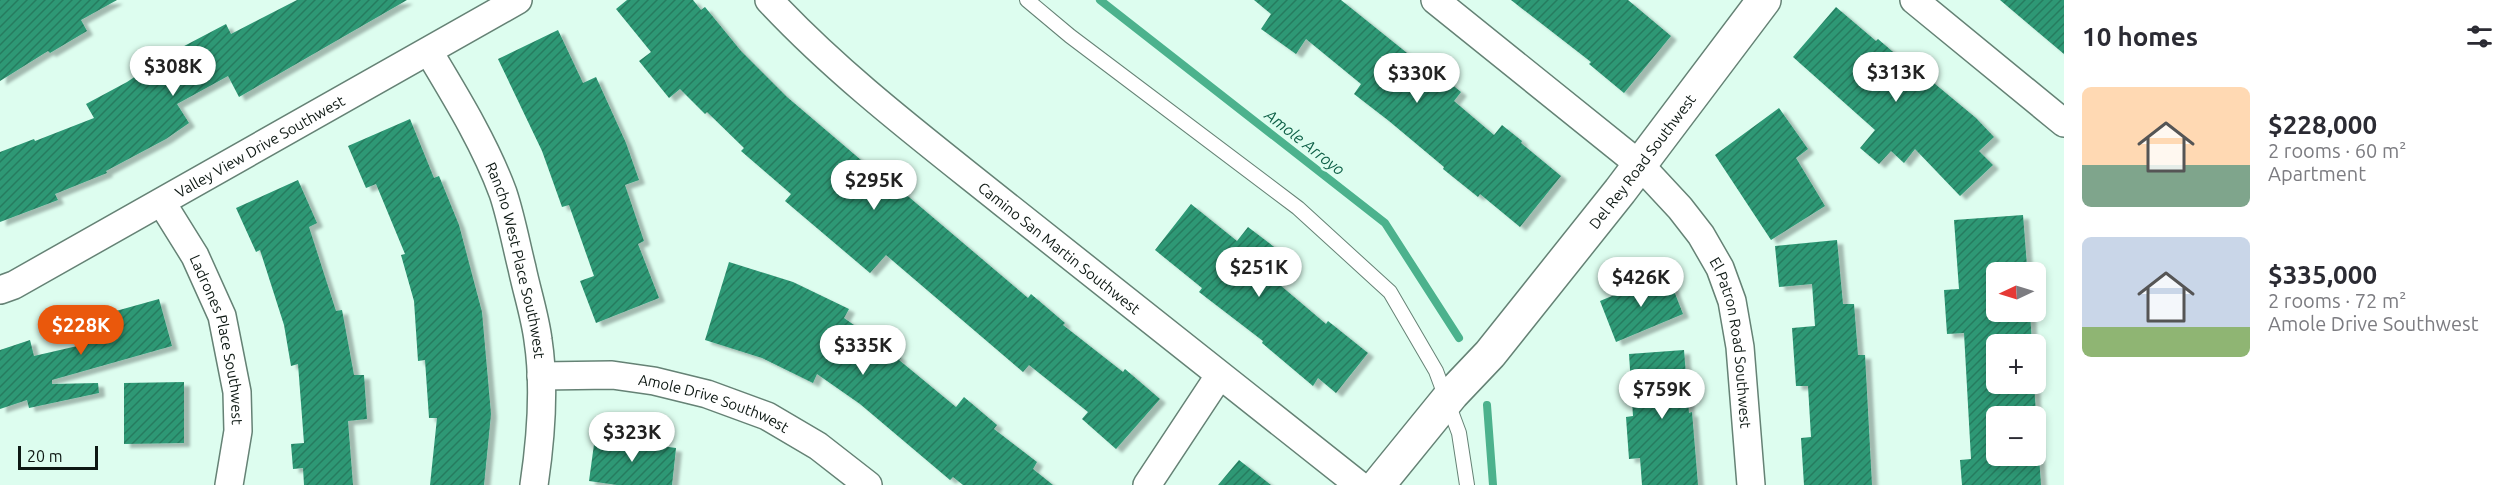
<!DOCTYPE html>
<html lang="en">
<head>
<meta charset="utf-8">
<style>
	:root { --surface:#fff; --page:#f7f7f7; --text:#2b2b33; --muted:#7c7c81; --accent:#ea580c }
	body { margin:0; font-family:Ubuntu,sans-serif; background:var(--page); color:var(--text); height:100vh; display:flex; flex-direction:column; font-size:22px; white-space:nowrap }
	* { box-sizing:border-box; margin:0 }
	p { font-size:20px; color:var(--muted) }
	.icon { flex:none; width:33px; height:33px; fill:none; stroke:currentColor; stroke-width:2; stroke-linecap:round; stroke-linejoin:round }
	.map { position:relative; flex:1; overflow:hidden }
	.drawer { display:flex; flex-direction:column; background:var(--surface); width:450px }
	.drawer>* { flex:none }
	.needle { width:39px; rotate:266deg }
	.buttons { position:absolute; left:1986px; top:262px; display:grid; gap:12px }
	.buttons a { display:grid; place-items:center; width:60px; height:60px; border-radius:9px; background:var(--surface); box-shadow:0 3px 9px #0003; font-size:30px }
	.scale { position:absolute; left:18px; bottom:15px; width:80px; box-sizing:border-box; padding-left:6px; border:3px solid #0d1813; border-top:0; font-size:16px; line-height:21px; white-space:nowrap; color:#0d1813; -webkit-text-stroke:4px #ddfdef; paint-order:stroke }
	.price { position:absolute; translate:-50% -51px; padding:0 14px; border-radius:21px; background:#fff; color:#222; font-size:20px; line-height:39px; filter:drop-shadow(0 2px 3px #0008) }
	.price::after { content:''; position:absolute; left:50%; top:36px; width:18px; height:14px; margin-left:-9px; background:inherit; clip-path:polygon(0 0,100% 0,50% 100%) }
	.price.active { background:var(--accent); color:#fff }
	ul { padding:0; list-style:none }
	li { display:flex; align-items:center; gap:18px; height:150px; padding:0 18px }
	li span { display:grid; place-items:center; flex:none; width:168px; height:120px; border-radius:9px; color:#555 }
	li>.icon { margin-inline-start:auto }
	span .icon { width:72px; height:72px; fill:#fffc; stroke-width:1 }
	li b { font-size:26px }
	h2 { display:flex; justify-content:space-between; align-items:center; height:72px; padding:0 18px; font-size:26px }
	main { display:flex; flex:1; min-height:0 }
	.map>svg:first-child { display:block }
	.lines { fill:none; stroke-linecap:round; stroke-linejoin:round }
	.stream { stroke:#4cb28d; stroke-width:8 }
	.building { fill:url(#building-hatch); fill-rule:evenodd; filter:url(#shadow) }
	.service-casing { stroke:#658275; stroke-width:16 }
	.minor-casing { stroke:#658275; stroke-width:30 }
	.tertiary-casing { stroke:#658275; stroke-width:36 }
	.service { stroke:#fff; stroke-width:14 }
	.minor { stroke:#fff; stroke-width:27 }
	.tertiary { stroke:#fff; stroke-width:33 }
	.labels { text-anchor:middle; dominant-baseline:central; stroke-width:5; stroke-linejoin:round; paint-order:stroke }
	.street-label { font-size:15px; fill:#0d1813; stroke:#ddfdef }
	.water-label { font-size:16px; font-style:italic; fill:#0d5f46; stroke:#ddfdef }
</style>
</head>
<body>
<main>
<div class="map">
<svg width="2064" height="485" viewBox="0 0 2064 485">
	<defs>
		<pattern id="building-hatch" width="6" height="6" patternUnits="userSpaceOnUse" patternTransform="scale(1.5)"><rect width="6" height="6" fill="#2d9875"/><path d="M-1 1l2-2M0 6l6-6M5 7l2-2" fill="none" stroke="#257b5f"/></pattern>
		<filter id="shadow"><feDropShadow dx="6" dy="4" stdDeviation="1.5" flood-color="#0004"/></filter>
	</defs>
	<rect width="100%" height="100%" fill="#ddfdef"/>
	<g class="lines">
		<path class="stream" d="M 1100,0 L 1385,223 L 1459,338
			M 1487,405 L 1493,485"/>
	</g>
	<path class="building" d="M 0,0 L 117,0 L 81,20 L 87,31 L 50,53 L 48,51 L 0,81 Z
		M 297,0 L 407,0 L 239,97 L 228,76 L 177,104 L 189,123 L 166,139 L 106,171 L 107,173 L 55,194 L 58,200 L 0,222 L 0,152 L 34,139 L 35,141 L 94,118 L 86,104 L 127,82 L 169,54 L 226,24 L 231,34 Z
		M 627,0 L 693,0 L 701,10 L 705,7 L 741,51 L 787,97 L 888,183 L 890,181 L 1028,298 L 1031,294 L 1065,323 L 1063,325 L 1123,372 L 1125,369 L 1160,399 L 1116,449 L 1082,419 L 1088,412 L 1029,365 L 1023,372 L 886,255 L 870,273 L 785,201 L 791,194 L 741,151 L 744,148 L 707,112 L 705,114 L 680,89 L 669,98 L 639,61 L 651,52 L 616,9 Z
		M 1254,0 L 1341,0 L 1437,77 L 1439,74 L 1461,92 L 1454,101 L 1494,135 L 1502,125 L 1522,141 L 1521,143 L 1561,176 L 1520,227 L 1480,194 L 1478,197 L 1443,169 L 1444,167 L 1389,121 L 1354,94 L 1361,84 L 1306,39 L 1296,54 L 1261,29 L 1271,14 Z
		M 1511,0 L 1628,0 L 1671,36 L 1624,93 L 1589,64 L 1591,62 Z
		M 2000,0 L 2064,0 L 2064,54 Z
		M 1836,7 L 1876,41 L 1878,39 L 1921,76 L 1923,74 L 1976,118 L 1994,137 L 1979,151 L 1993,165 L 1960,196 L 1915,149 L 1904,163 L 1891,151 L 1879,164 L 1860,148 L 1875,130 L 1793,57 Z
		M 558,30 L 583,83 L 596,77 L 626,143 L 639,180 L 625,185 L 644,241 L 638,244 L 659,298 L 596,323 L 580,281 L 594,276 L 569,205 L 562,207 L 542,151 L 498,59 Z
		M 1779,108 L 1808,149 L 1796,158 L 1825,206 L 1771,240 L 1715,155 Z
		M 410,119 L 434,178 L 439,176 L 459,225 L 482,312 L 491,414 L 484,485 L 430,485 L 437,418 L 429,418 L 425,360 L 418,361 L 414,301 L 401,255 L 405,254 L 376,184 L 366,188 L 348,146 Z
		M 298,180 L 317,223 L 309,227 L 336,311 L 342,310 L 354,375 L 364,375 L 367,419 L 348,421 L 353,485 L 304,485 L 303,468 L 293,469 L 291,444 L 304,443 L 298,364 L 291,366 L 284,325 L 260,250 L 256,252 L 236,208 Z
		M 1191,204 L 1237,241 L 1248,227 L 1282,253 L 1267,274 L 1326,324 L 1328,321 L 1368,353 L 1336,393 L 1318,378 L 1313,386 L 1262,343 L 1263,341 L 1199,292 L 1202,288 L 1155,250 Z
		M 2023,215 L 2027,266 L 1996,268 L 1996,312 L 2030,312 L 2032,345 L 1996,345 L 1996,384 L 2034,384 L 2041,485 L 1962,485 L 1960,460 L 1971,459 L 1964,333 L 1947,334 L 1944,290 L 1959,289 L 1954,220 ZM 1996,417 L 2036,417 L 2036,456 L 1996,456 Z
		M 1837,240 L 1843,304 L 1854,304 L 1858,355 L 1865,355 L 1872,485 L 1804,485 L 1801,438 L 1811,437 L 1808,386 L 1796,386 L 1792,328 L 1815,326 L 1812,284 L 1779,287 L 1775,246 Z
		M 729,262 L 793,282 L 849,309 L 844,318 L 901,358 L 899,360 L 956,407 L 964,397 L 997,425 L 994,429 L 1037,462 L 1033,469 L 1053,485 L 963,485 L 953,477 L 950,480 L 860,404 L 817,374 L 813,383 L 762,358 L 705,340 Z
		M 1667,273 L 1683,314 L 1616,342 L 1600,301 Z
		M 159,299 L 172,346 L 52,380 L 52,384 L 98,383 L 99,393 L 29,408 L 27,400 L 0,409 L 0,350 L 30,340 L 34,356 L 86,344 L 80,321 Z
		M 1684,350 L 1689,413 L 1692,412 L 1698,485 L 1642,485 L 1640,458 L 1629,459 L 1626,417 L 1633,416 L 1629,354 Z
		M 184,382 L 184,443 L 124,444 L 124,383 Z
		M 595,437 L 676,448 L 672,485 L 617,485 L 589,481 Z
		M 1239,460 L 1271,485 L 1218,485 Z"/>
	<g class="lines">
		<defs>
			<path id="service" d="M 1027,0 L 1070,36 L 1298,208 L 1390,292 L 1436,371 L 1459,433 L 1467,485"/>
			<g id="minor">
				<path id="s1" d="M 769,0 C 839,75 922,138 1002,202 C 1121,297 1240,391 1359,485"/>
				<path id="s2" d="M 1435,0 L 1640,165 L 1680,208 L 1701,235 L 1720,268 L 1732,301 L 1740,347 L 1751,485"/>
				<path d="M 1914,0 L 2064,123"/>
				<path id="s3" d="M 429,52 C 456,97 485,144 503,193 C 511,217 516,244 522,268 C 527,292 535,316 538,340 C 545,386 541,438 534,485"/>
				<path id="s4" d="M 162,203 L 195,256 L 222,316 L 237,392 L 238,431 L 229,485"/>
				<path id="s5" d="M 0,290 L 14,285 L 518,0"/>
				<path id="s6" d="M 541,376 L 612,375 L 654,381 L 707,394 L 767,416 L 818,446 L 868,485"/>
				<path d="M 1147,485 L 1219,376"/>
			</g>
			<g id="tertiary">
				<path id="s7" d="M 1378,485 L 1452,394 L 1490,354 L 1620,191 L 1764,0"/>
			</g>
		</defs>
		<use href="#service" class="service-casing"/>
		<use href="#minor" class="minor-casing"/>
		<use href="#tertiary" class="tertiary-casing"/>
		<use href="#service" class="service"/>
		<use href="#minor" class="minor"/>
		<use href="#tertiary" class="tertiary"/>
	</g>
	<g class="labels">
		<g class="street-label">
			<text stroke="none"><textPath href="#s5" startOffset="297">Valley View Drive Southwest</textPath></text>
			<text stroke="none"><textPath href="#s7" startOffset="418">Del Rey Road Southwest</textPath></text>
			<text stroke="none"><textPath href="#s1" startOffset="382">Camino San Martin Southwest</textPath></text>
			<text stroke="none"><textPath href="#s3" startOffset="228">Rancho West Place Southwest</textPath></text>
			<text stroke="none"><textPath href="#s4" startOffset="150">Ladrones Place Southwest</textPath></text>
			<text stroke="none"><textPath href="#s2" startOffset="470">El Patron Road Southwest</textPath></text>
			<text stroke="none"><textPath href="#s6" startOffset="177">Amole Drive Southwest</textPath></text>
		</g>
		<g class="water-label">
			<text transform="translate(1305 142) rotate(38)">Amole Arroyo</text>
		</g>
	</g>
</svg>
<div class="buttons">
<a><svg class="needle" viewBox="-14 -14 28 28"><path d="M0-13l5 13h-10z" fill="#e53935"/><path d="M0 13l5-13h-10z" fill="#7c7c81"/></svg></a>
<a>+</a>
<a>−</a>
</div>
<div class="scale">20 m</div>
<b class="price" style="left:173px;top:97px">$308K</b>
<b class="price" style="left:1896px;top:103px">$313K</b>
<b class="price" style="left:1417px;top:104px">$330K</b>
<b class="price" style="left:874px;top:211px">$295K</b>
<b class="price" style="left:1259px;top:298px">$251K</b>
<b class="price" style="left:1641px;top:308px">$426K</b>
<b class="price active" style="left:81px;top:356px">$228K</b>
<b class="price" style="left:863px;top:376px">$335K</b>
<b class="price" style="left:1662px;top:420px">$759K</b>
<b class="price" style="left:632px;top:463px">$323K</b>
</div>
<section class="drawer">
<h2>10 homes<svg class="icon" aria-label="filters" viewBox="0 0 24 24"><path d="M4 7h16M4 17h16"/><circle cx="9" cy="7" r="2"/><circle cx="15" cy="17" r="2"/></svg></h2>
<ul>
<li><span style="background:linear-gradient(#ffd9b3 65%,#7fa58c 0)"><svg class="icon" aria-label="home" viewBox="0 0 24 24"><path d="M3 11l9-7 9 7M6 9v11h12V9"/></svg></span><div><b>$228,000</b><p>2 rooms · 60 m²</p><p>Apartment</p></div></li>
<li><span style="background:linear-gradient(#c9d6e8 75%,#8fb573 0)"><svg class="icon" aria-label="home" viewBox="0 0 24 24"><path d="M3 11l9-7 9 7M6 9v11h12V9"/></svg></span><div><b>$335,000</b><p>2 rooms · 72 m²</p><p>Amole Drive Southwest</p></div></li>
</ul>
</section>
</main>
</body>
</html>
